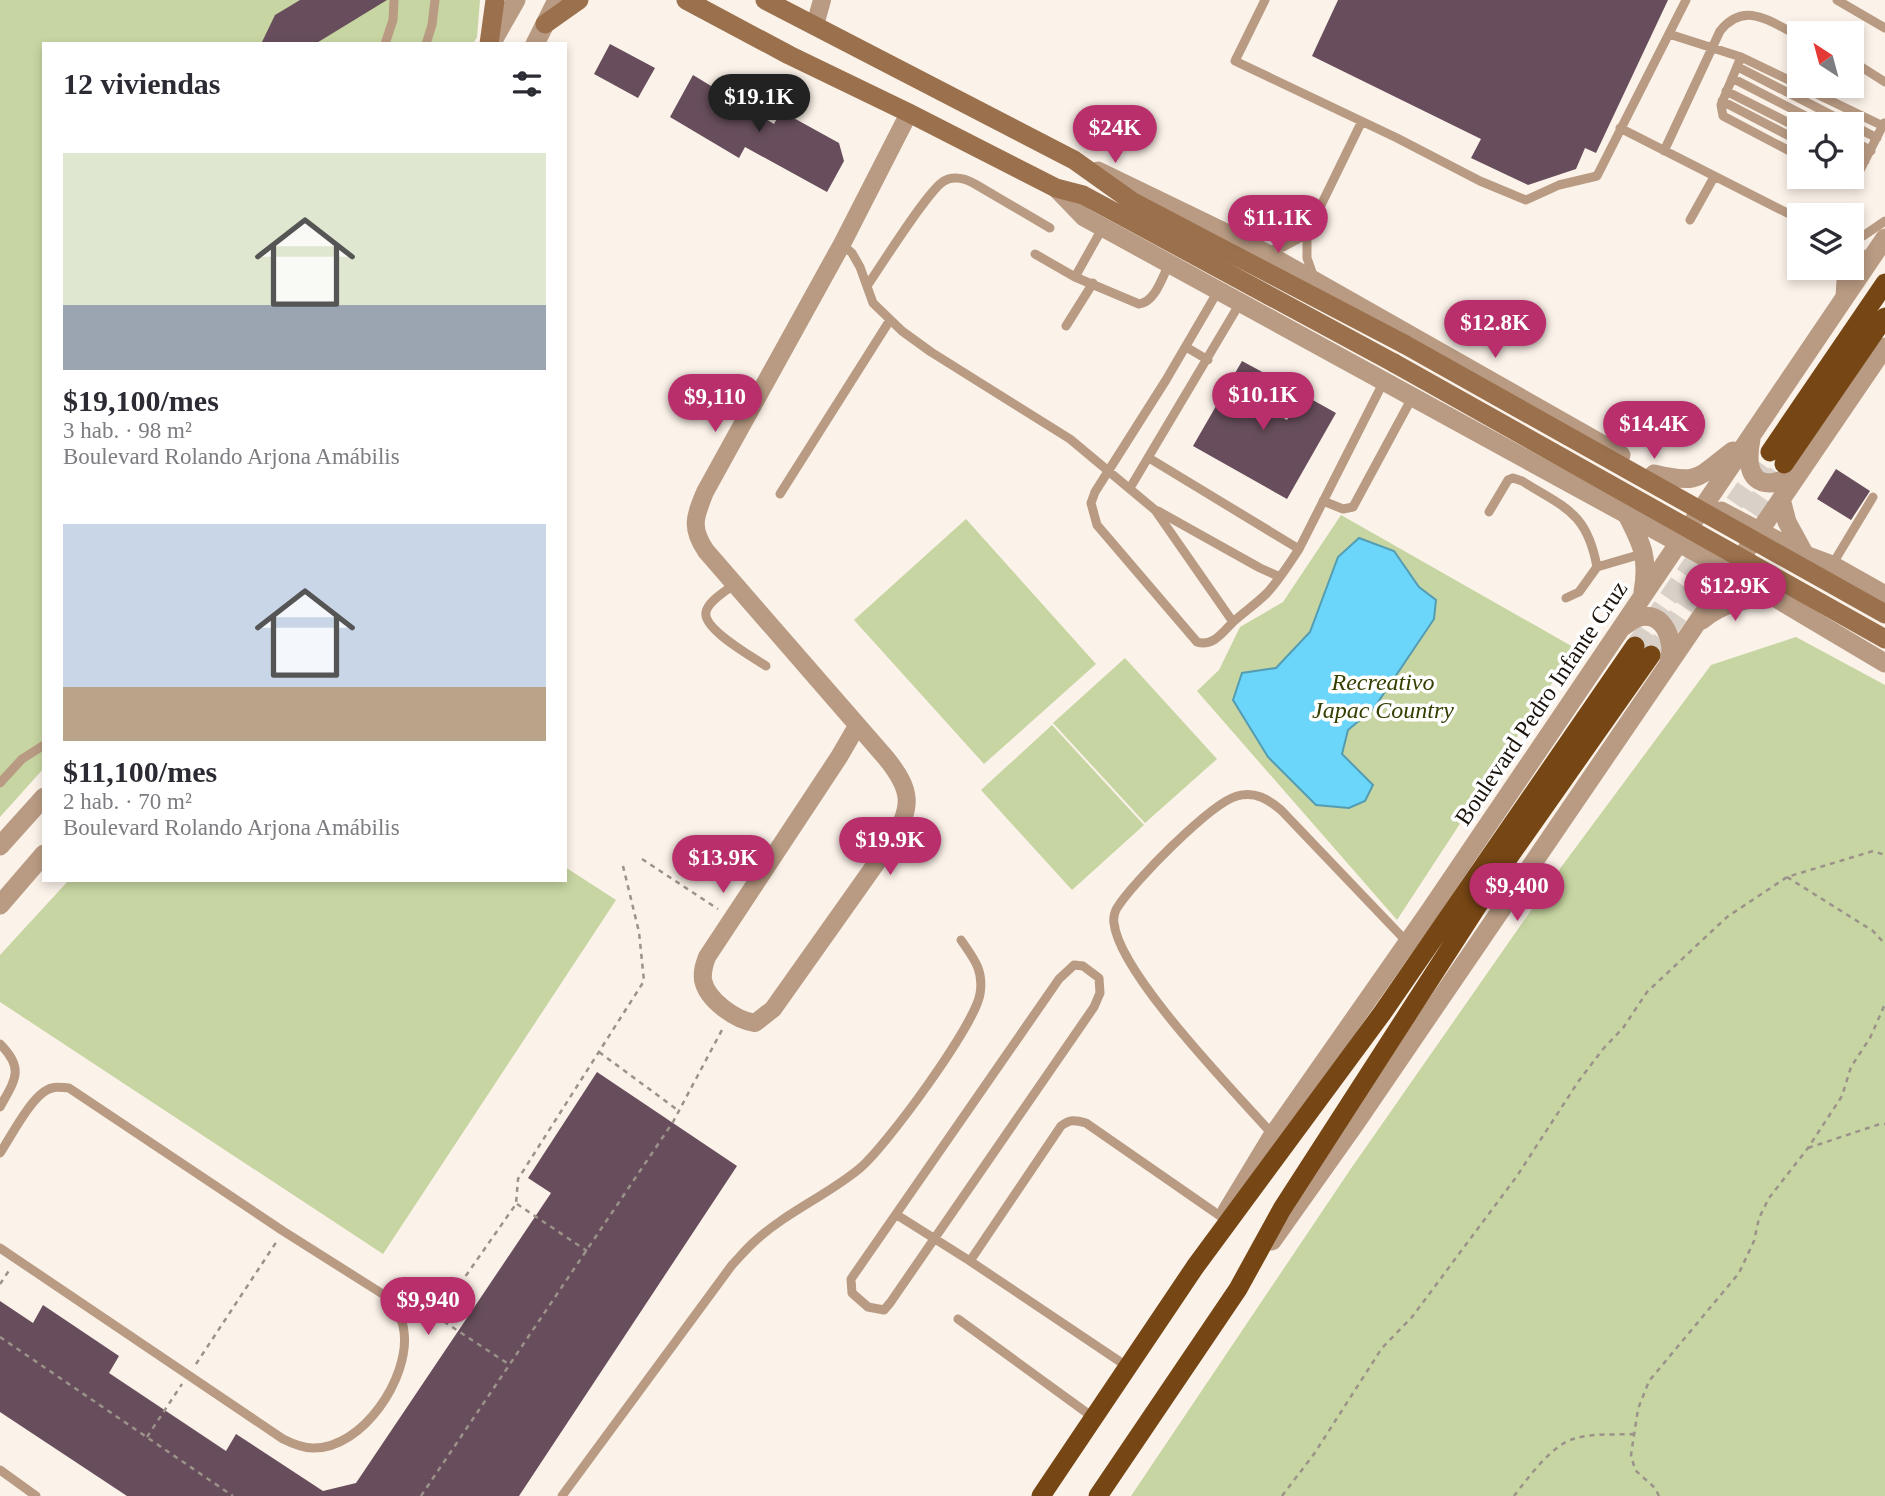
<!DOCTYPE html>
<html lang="es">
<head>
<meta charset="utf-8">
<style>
	:root { --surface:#fff; --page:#f7f7f7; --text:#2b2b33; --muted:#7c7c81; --accent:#b92f6b }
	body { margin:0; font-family:Georgia,serif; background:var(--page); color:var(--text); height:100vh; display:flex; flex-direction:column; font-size:26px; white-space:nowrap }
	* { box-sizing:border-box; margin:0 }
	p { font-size:23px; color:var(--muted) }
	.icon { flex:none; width:38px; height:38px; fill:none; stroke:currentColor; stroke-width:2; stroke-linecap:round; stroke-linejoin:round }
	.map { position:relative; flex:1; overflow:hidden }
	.details { position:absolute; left:42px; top:42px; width:525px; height:840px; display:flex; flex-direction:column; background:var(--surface); border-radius:0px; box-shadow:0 4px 10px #0003 }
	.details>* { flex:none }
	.needle { width:46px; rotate:324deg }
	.tools { position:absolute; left:1787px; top:21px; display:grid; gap:14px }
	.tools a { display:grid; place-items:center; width:77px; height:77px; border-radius:0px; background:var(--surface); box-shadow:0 4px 10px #0003; font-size:35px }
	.price { position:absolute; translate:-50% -60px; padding:0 16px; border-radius:24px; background:var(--accent); color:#fff; font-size:23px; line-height:46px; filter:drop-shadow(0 2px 4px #0008) }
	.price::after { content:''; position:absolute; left:50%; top:42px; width:21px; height:16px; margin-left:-10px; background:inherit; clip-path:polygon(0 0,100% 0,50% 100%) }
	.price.on { background:#222; color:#fff }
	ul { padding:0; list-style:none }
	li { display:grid; align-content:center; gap:14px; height:371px; padding:0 21px }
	li span { display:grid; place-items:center; height:217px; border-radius:0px; color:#555 }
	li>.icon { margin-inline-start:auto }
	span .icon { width:126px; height:126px; fill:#fffc; stroke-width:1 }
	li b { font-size:30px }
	h2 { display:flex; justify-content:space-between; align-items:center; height:84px; padding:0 21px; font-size:30px }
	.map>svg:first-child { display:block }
	.green { fill:#c7d5a2 }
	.water { fill:#6bd6f9; stroke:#539cb2; stroke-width:2 }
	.building { fill:#684e5c }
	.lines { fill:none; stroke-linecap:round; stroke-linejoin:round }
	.trunk-tunnel { stroke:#d9d1c8; stroke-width:19; stroke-dasharray:19 10; stroke-linecap:butt }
	.path { stroke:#9b928a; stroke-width:2.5; stroke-dasharray:5 5; stroke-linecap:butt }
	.service { stroke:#b99b83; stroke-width:9 }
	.minor { stroke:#b99b83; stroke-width:18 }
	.tertiary { stroke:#b99b83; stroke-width:19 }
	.secondary { stroke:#9b704c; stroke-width:19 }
	.trunk { stroke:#764614; stroke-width:19 }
	.secondary-bridge { stroke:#9b704c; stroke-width:19 }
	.labels { text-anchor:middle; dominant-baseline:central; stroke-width:7; stroke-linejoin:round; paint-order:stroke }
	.park-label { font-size:24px; font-style:italic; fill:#343f00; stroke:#fff }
	.street-label { font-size:24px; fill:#1b130b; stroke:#fff }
</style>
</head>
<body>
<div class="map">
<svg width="1885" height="1496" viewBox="0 0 1885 1496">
	<rect width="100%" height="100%" fill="#fbf2e9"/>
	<path class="green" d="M 0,0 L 480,0 L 477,37 L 473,44 L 44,44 L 44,768 L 0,817 Z
		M 1341,515 L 1575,648 L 1397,920 L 1197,691 L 1219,670 L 1240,627 L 1283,602 Z
		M 966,519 L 1096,664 L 984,764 L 854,620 Z
		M 1796,637 L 1885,685 L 1885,1496 L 1131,1496 L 1350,1170 L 1562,866 L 1711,665 Z
		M 1125,658 L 1217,759 L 1145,823 L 1053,723 Z
		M 1052,725 L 1144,825 L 1072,890 L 981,790 Z
		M 565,867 L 616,900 L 383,1254 L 0,1002 L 0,955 L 69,880 L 565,880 Z"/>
	<path class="water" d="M 1359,538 L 1394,551 L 1419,587 L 1436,600 L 1434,619 L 1374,708 L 1348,730 L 1342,754 L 1373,785 L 1365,801 L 1349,808 L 1316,805 L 1268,757 L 1233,700 L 1242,673 L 1276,668 L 1310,632 L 1338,557 Z"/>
	<path class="building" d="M 300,0 L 387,0 L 315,44 L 261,44 L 275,15 Z
		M 1338,0 L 1668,0 L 1596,153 L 1585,148 L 1576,169 L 1528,185 L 1471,158 L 1481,139 L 1312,56 Z
		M 610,44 L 655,68 L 638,98 L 594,74 Z
		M 693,75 L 774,124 L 781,111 L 839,143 L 844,161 L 827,192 L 745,147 L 739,158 L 670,117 Z
		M 1242,361 L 1277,380 L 1262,406 L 1287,420 L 1302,394 L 1336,413 L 1287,499 L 1193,446 Z
		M 1836,469 L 1870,491 L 1851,520 L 1817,499 Z
		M 597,1072 L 737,1166 L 519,1496 L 127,1496 L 0,1412 L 0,1301 L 33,1323 L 43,1305 L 119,1356 L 109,1373 L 226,1451 L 236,1434 L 323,1491 L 356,1483 L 551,1193 L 528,1178 Z"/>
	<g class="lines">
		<path class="trunk-tunnel" d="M 1635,646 L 1770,452
			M 1651,655 L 1778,472"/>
		<path class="path" d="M 642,859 L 718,909
			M 1787,877 L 1873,931 L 1885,944
			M 599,1052 L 679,1111
			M 1808,1148 L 1880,1124 L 1885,1124
			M 517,1204 L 587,1251
			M 0,1284 L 10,1269
			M 402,1294 L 510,1365
			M 437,1317 L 516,1204 L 518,1179 L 644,981 L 639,932 L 623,866
			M 0,1337 L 233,1496
			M 196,1364 L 277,1241
			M 147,1437 L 182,1384
			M 421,1496 L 673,1122 L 723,1028
			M 1282,1496 L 1314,1454 L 1382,1348 L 1412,1317 L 1517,1176 L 1578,1082 L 1603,1049 L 1623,1028 L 1647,992 L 1727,917 L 1787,877 L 1873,851 L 1885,855
			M 1514,1496 C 1527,1479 1552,1445 1573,1439 C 1591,1433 1613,1435 1633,1434
			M 1659,1496 L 1655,1488 L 1635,1470 L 1631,1455 L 1638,1409 L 1649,1381 L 1739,1273 L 1754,1241 L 1759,1218 L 1769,1198 L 1808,1148 L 1842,1096 L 1851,1067 L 1870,1038 L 1885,1004"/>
		<path class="service" d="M 1265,0 L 1235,61 L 1397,138 L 1480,181 L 1526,200 L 1559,185 L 1597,176 L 1686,0
			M 1837,0 L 1885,28
			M 1669,34 L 1741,57 L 1799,85
			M 385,44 L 393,20 L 394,0
			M 426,44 L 432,25 L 435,0
			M 1741,57 L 1721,105 L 1723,116 L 1799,156
			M 1852,61 L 1885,82
			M 1738,67 L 1849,124
			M 1732,78 L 1821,124
			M 1800,86 L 1883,126
			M 1726,91 L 1799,128
			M 1722,101 L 1799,141
			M 1852,125 L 1877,138
			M 1620,128 L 1799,219
			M 1852,140 L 1871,151
			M 1664,151 L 1720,31 C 1745,0 1770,22 1799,36
			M 1852,155 L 1865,161
			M 1840,177 L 1849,180 L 1856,178 L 1884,123
			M 1690,220 L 1714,177
			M 1852,235 L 1863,236 L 1885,221
			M 842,244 L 852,253 L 860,267 L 873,303 L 902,331 L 931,352 L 1070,439 L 1155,510 L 1233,622
			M 1852,247 L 1866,256 L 1868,261
			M 1267,251 L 1283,247 L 1307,234
			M 1035,254 L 1075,277 L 1139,304 C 1155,302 1162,278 1169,264
			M 1838,268 L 1841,280 L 1840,297
			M 1313,275 L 1307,258 L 1307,234 L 1361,123
			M 1075,277 L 1103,227
			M 867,286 C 881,266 928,190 944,181 C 955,175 966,179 975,184 L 1050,228
			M 1218,291 L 1166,380 L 1095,492 L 1091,503 L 1097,525 L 1197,642 C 1213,647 1223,632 1233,622 C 1244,612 1256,604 1267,593 C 1279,580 1289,564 1299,549 L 1384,381
			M 1066,326 L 1093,283
			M 1186,347 L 1208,360
			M 1149,458 L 1299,549
			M 1130,488 L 1240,303
			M 780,494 L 890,320
			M 1323,501 L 1343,509 L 1353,507 L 1413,396
			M 1158,511 L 1260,568 L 1280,577
			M 1489,512 L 1508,480 L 1513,478 L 1522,481 C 1565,508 1587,512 1597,567
			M 1832,565 L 1873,497
			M 733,585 C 725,592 708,601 706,612 C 702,629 753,657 766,666
			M 1566,598 L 1579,592 L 1597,567 L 1645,553
			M 0,783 L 22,759 L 44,745
			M 1074,965 L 1083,966 L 1099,978 L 1100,993 L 1094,1007 L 890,1303 L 884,1310 L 868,1307 L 852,1293 L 851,1279 L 1059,979 Z
			M 0,1044 C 25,1069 15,1080 0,1107
			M 1273,1135 C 1236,1093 1119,974 1114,923 C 1113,918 1115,911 1117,908 C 1132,883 1211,803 1237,796 C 1255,791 1268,799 1281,810 L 1407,942
			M 0,1153 C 11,1137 33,1092 52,1088 C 57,1086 64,1088 69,1088 L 283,1231 L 389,1298 C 396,1309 403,1319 404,1332 C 410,1377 363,1449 313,1448 C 302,1448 293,1444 283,1439 L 0,1248
			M 897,1215 L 970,1261 L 1128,1367
			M 970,1261 L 1061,1126 C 1070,1119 1075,1120 1086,1123 L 1223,1218
			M 958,1319 L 1094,1418
			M 0,1470 L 36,1496
			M 562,1496 L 732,1265 C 739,1258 746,1249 754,1242 C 785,1213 826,1196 859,1169 C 885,1148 975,1025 980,994 C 984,970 974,959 961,940"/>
		<path class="minor" d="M 815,25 L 822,0
			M 857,726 L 839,757 L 707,957 C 704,965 702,971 703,980 C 707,1000 735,1020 755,1023 L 773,1009 L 892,841 C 913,806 912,790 886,758 L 706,551 C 690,527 695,517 705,492 L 842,244 L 909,113"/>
		<path class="tertiary" d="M 491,44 L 516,0
			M 535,44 L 557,0
			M 1098,171 L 1253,246 L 1621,455
			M 1056,188 L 1084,217 L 1732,572 L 1885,663
			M 1751,439 C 1748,454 1745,483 1770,483 C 1778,482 1788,478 1797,476
			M 1654,474 C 1700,485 1698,477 1733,451
			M 1781,499 L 1787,522 L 1805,555
			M 1721,511 L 1805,555 L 1832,565 L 1885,595
			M 1627,515 C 1642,544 1649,558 1643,592
			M 1702,620 C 1722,603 1746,599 1771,596
			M 1623,627 C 1627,624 1632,620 1637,618 C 1663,608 1676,642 1669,661
			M 0,846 L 44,797
			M 0,905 L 44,854
			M 1227,1211 L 1273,1135 L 1429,912 L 1885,238
			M 1272,1241 L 1355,1124 L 1885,347"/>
		<path class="secondary" d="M 686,0 L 789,55 L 909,113 L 1056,188 L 1083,195 L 1394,363
			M 765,0 L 1074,160 L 1133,202 L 1404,344
			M 545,24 L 579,0
			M 489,44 L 495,0"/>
		<path class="trunk" d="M 1770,452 L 1885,283
			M 1784,464 L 1885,317
			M 1041,1496 L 1195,1267 L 1383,1012 L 1635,646
			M 1098,1496 L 1238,1289 L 1282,1209 L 1509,857 L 1651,655"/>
		<path class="secondary-bridge" d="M 1404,344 L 1885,614
			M 1394,363 L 1885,639"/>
	</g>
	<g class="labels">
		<g class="park-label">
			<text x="1383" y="682">Recreativo<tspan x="1383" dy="28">Japac Country</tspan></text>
		</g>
		<g class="street-label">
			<text transform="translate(1541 703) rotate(-56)">Boulevard Pedro Infante Cruz</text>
		</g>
	</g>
</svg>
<div class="tools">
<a><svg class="needle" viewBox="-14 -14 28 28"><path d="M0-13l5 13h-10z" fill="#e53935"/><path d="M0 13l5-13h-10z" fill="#7c7c81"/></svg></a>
<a><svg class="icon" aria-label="locate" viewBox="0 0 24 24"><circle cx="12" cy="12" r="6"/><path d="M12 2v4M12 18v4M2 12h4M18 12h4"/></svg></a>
<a><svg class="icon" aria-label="layers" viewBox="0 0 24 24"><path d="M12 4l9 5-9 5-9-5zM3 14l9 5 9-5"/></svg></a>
</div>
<b class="price on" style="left:759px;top:134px">$19.1K</b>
<b class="price" style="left:1115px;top:165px">$24K</b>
<b class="price" style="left:1278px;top:255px">$11.1K</b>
<b class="price" style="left:1495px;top:360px">$12.8K</b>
<b class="price" style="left:1263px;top:432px">$10.1K</b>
<b class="price" style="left:715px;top:434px">$9,110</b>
<b class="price" style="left:1654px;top:461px">$14.4K</b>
<b class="price" style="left:1735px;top:623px">$12.9K</b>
<b class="price" style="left:890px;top:877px">$19.9K</b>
<b class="price" style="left:723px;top:895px">$13.9K</b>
<b class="price" style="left:1517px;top:923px">$9,400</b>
<b class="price" style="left:428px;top:1337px">$9,940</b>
<section class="details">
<h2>12 viviendas<svg class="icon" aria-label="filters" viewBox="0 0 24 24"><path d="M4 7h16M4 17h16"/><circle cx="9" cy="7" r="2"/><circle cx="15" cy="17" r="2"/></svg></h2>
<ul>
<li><span style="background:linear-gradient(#dfe7d0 70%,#9aa5b1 0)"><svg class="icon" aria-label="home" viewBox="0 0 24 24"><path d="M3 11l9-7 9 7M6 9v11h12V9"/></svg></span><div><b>$19,100/mes</b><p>3 hab. · 98 m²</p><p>Boulevard Rolando Arjona Amábilis</p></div></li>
<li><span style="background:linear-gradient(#c9d6e8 75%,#b9a48a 0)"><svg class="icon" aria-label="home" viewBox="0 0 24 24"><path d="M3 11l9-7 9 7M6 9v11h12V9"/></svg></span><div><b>$11,100/mes</b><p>2 hab. · 70 m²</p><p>Boulevard Rolando Arjona Amábilis</p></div></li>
</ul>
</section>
</div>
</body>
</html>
